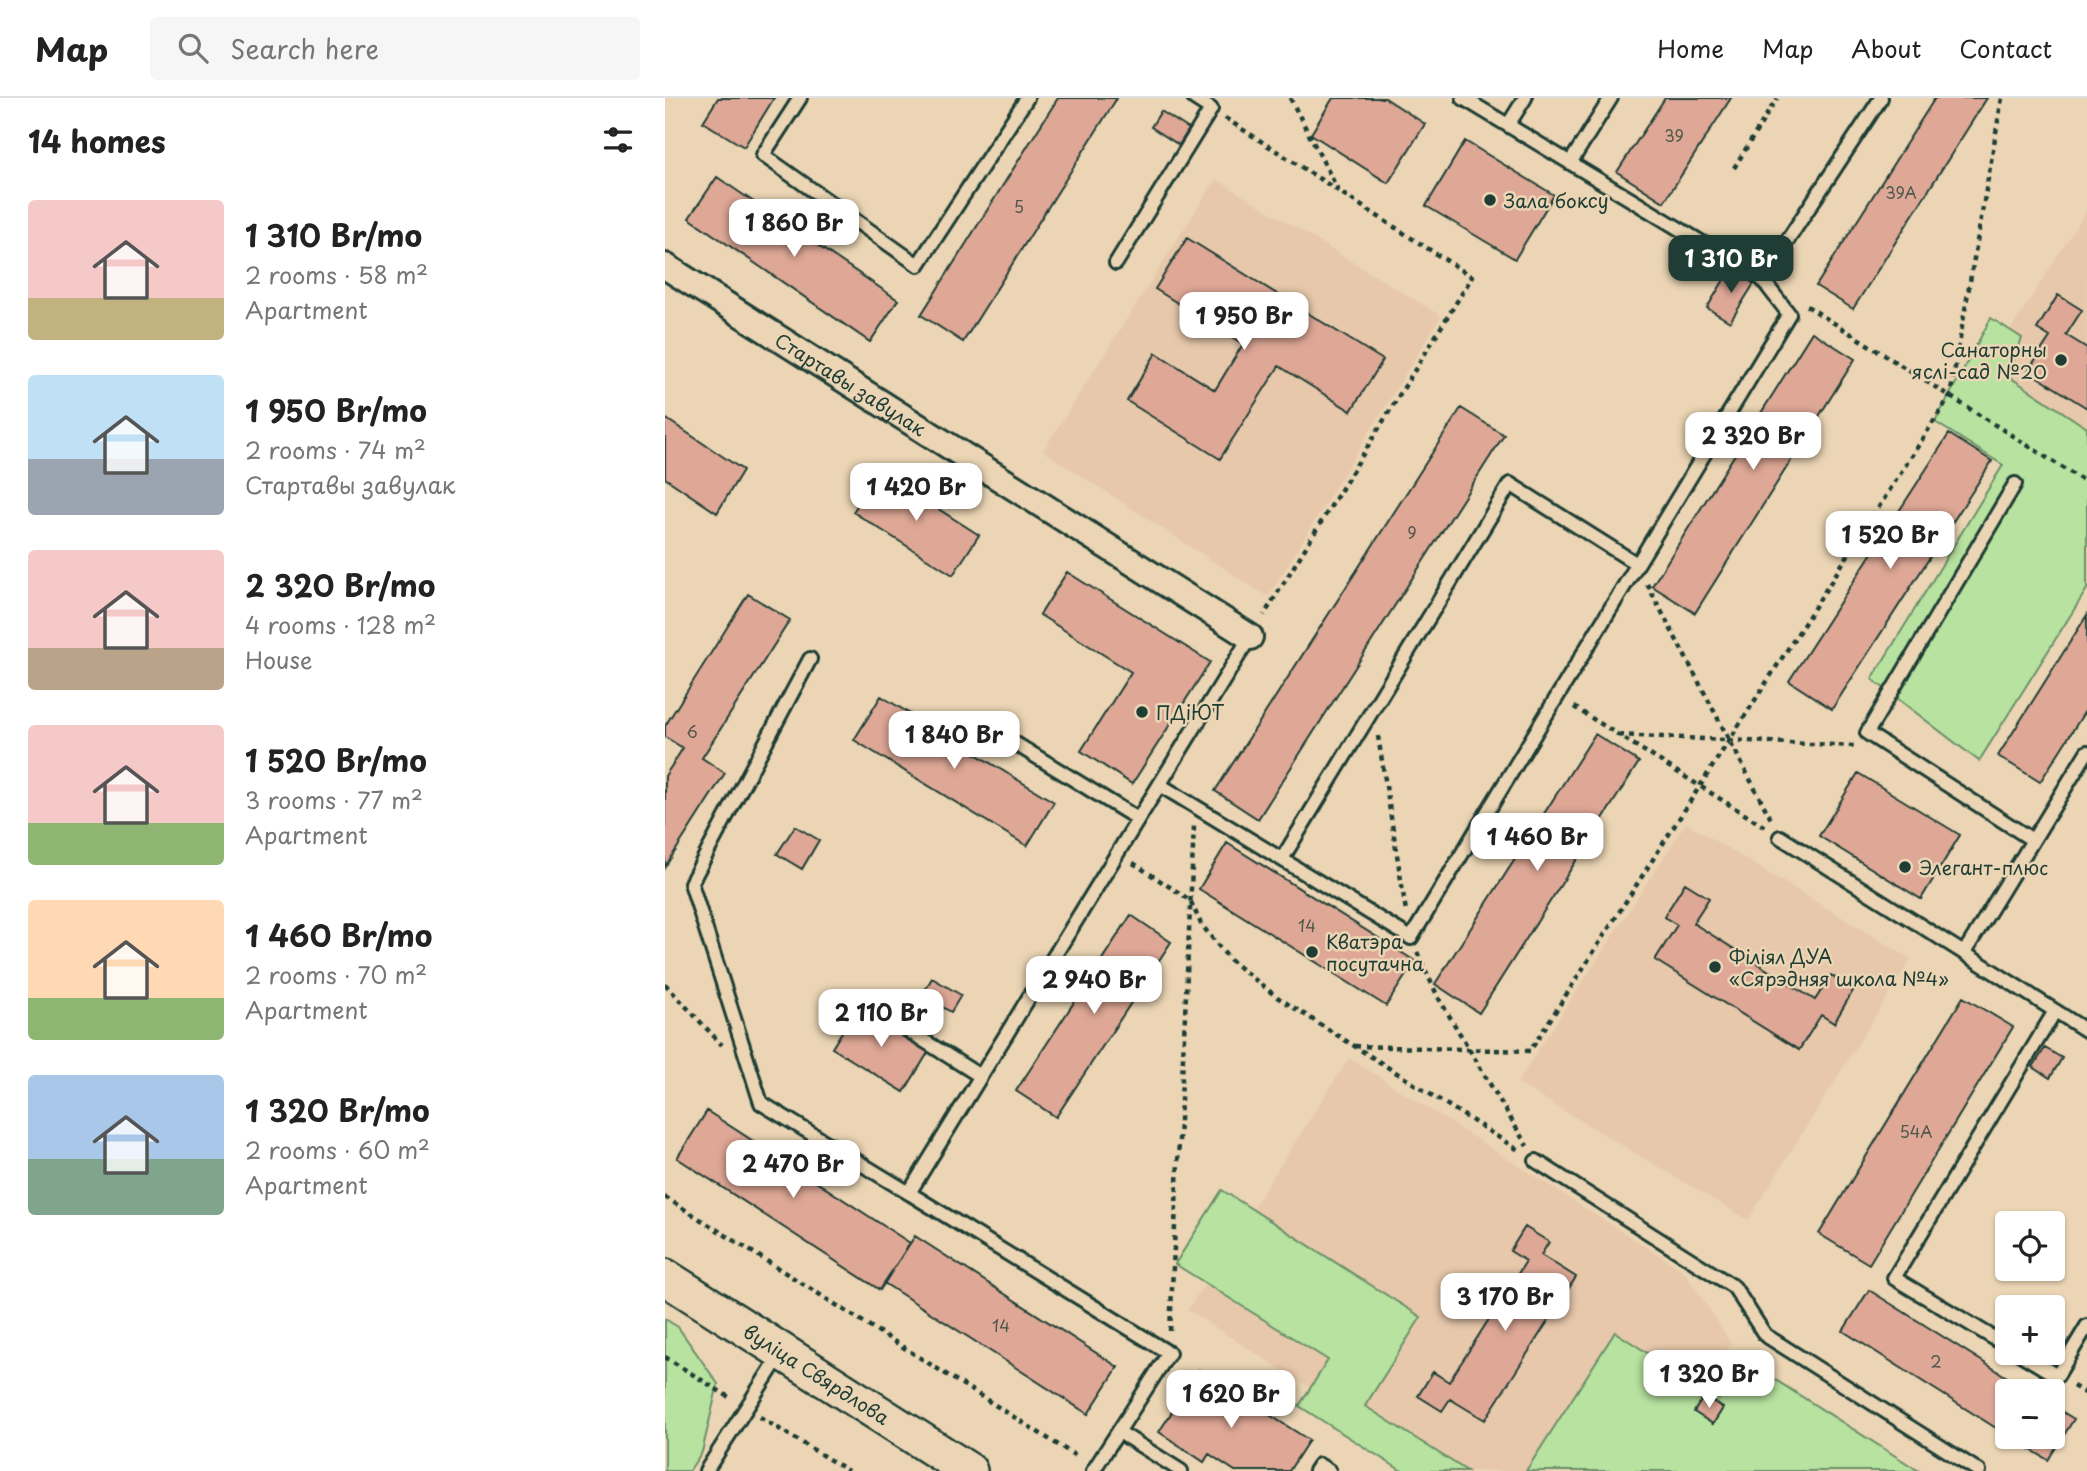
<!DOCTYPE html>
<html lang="en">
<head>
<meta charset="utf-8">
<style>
	:root { --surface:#fff; --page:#f6f6f6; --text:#222; --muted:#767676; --line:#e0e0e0; --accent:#1f3d34 }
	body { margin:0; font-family:"Playpen Sans",sans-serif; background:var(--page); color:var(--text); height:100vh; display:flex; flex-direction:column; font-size:26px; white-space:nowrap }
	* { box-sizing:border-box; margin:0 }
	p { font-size:23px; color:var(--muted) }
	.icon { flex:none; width:38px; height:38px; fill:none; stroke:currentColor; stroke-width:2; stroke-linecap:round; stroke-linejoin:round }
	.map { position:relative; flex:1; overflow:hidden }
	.drawer { display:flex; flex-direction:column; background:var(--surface); width:665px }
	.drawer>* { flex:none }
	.controls { position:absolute; left:1330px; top:1113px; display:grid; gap:14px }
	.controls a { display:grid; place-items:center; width:70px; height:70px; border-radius:7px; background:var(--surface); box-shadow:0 2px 5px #0004; font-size:35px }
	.price { position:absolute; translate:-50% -60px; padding:0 16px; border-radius:14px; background:#fff; color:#222; font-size:23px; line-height:46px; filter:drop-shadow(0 2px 4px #0008) }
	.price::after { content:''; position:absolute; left:50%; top:42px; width:21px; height:16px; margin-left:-10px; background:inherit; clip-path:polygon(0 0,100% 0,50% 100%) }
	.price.current { background:var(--accent); color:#fff }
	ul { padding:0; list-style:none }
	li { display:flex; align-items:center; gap:21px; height:175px; padding:0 28px }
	li span { display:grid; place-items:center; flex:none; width:196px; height:140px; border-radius:7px; color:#555 }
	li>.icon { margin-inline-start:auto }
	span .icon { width:84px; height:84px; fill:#fffc; stroke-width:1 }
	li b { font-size:30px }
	h2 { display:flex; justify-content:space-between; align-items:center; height:84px; padding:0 28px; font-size:30px }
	header { display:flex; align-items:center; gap:42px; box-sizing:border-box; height:98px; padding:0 35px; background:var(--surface); border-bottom:2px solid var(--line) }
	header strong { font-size:33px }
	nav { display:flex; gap:38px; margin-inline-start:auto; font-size:24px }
	.search { width:490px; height:63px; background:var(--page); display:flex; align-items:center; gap:18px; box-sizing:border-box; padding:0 24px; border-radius:7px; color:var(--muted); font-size:26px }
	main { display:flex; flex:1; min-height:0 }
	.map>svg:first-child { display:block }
	.built { fill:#e7c8ab }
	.green { fill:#b7e29f; stroke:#6b906a; stroke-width:2 }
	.building { fill:#dfa896; stroke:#1f3d34; stroke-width:2 }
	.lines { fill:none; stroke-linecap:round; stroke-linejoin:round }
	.lane-casing { stroke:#1f3d34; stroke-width:18 }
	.street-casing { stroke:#1f3d34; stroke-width:30 }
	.secondary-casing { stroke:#1f3d34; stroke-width:40 }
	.path { stroke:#1f3d34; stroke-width:4.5; stroke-dasharray:5 5; stroke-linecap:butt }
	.lane { stroke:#ebd5b4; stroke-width:12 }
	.street { stroke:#ebd5b4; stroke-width:24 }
	.secondary { stroke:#ebd5b4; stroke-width:35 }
	.poi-dot { fill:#1f3d34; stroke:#ebd5b4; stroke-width:2.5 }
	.labels { text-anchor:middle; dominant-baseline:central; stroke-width:5; stroke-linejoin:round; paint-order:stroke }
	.number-label { font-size:16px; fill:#4f584c }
	.poi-label { font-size:19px; fill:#1f3d34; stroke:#ebd5b4; text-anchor:start }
	.street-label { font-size:19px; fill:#1f3d34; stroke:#ebd5b4 }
</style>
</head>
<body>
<header>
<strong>Map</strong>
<div class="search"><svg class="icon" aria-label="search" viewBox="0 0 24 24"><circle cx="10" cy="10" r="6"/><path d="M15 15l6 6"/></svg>Search here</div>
<nav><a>Home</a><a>Map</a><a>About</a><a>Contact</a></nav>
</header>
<main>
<section class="drawer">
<h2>14 homes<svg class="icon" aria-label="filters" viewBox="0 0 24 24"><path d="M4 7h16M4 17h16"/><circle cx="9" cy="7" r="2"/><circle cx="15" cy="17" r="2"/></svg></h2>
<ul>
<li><span style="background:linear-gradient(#f6c9c9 70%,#c2b280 0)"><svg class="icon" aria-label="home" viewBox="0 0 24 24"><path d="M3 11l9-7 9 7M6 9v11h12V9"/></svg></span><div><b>1 310 Br/mo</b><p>2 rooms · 58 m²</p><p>Apartment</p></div></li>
<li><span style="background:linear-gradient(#bfe0f5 60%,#9aa5b1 0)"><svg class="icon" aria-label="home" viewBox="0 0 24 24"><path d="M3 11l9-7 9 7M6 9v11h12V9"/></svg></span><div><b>1 950 Br/mo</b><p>2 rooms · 74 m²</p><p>Стартавы завулак</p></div></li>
<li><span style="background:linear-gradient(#f6c9c9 70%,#b9a48a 0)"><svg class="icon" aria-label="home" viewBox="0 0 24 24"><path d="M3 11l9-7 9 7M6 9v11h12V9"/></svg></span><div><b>2 320 Br/mo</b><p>4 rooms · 128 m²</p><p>House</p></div></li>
<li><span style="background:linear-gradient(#f6c9c9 70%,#8fb573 0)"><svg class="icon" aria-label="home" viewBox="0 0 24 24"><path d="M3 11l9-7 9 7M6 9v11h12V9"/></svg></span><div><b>1 520 Br/mo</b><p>3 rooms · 77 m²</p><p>Apartment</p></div></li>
<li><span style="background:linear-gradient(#ffd9b3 70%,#8fb573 0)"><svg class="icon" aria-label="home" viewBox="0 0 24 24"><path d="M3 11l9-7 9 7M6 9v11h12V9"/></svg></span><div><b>1 460 Br/mo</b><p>2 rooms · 70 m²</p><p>Apartment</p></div></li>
<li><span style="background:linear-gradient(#a9c7e8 60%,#7fa58c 0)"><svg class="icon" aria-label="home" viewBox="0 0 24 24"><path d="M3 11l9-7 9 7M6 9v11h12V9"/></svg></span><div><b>1 320 Br/mo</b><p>2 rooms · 60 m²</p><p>Apartment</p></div></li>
</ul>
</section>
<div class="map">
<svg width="1422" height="1373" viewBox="0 0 1422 1373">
	<rect width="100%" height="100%" fill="#ebd5b4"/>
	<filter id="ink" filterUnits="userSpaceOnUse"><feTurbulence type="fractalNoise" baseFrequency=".0143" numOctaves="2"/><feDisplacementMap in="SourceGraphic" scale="14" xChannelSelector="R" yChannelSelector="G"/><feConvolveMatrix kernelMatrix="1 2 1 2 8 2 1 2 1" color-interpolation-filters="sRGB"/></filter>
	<g filter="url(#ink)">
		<path class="built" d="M 551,81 L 776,218 L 603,499 L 378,353 Z
			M 1422,112 L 1422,376 L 1302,300 Z
			M 1021,725 L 1246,861 L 1083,1122 L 852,985 Z
			M 684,960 L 1019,1173 L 1066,1245 L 1056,1261 L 1093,1286 L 984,1373 L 775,1373 L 523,1212 Z"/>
		<path class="green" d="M 1326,220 L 1357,240 L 1343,278 L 1422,330 L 1422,491 L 1314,663 L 1207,581 L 1338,367 L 1270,324 Z
			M 557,1092 L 756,1219 L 700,1308 L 802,1373 L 737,1373 L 634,1308 L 663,1262 L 510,1166 Z
			M 0,1221 L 13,1229 L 53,1286 L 37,1354 L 24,1373 L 0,1373 Z
			M 950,1234 L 1054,1301 L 1079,1262 L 1254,1373 L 861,1373 Z"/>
		<path class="building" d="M 53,0 L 109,0 L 79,49 L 38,24 Z
			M 393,0 L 452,0 L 298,244 L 256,217 Z
			M 668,0 L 720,0 L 760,26 L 723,85 L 646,36 Z
			M 1000,0 L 1066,0 L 999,104 L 952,74 Z
			M 1270,0 L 1322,0 L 1188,211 L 1151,188 Z
			M 496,13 L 524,31 L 514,47 L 486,29 Z
			M 800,43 L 889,97 L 850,161 L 761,108 Z
			M 52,79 L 233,202 L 205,244 L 24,120 Z
			M 522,140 L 718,262 L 686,313 L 614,268 L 555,361 L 462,303 L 491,255 L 550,292 L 578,246 L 490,191 Z
			M 1066,170 L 1090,184 L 1065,224 L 1042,210 Z
			M 1393,197 L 1417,212 L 1401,237 L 1422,250 L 1422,310 L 1363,273 L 1385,239 L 1372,231 Z
			M 1147,234 L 1190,261 L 1030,515 L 987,488 Z
			M 796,310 L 839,337 L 593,721 L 550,693 Z
			M 0,320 L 78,372 L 52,415 L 0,380 Z
			M 1284,336 L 1327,363 L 1167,611 L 1124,583 Z
			M 214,373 L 314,437 L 288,477 L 188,414 Z
			M 402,474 L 545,564 L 467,686 L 416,653 L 466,574 L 375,517 Z
			M 83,496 L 125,522 L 37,660 L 60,675 L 0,769 L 0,678 L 18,650 L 0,639 L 0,628 Z
			M 1422,517 L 1422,610 L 1375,684 L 1333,658 Z
			M 216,598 L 389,704 L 362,748 L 189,642 Z
			M 930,636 L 974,664 L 814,915 L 770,886 Z
			M 1193,675 L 1295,737 L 1256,801 L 1154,738 Z
			M 130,728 L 154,742 L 137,771 L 112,756 Z
			M 562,745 L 750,863 L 721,908 L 534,791 Z
			M 1020,785 L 1044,800 L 1028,825 L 1150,902 L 1166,877 L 1189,891 L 1169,925 L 1156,917 L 1134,952 L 990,862 L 1012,827 L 999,819 Z
			M 466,817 L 506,844 L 391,1019 L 351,993 Z
			M 267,880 L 296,897 L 286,914 L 257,897 Z
			M 1298,899 L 1348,929 L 1204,1166 L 1154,1136 Z
			M 193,908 L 264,953 L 239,994 L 167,950 Z
			M 1380,950 L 1397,960 L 1385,980 L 1368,969 Z
			M 42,1013 L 245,1145 L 215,1192 L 12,1060 Z
			M 860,1129 L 884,1144 L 876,1157 L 911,1179 L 820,1322 L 785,1301 L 777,1313 L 753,1298 L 768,1274 L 784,1284 L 861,1163 L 845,1153 Z
			M 250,1138 L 453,1269 L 423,1316 L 219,1185 Z
			M 1204,1192 L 1364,1293 L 1342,1293 L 1342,1337 L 1178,1233 Z
			M 534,1272 L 644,1342 L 624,1373 L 570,1373 L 544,1356 L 539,1364 L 494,1334 Z
			M 1039,1298 L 1058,1310 L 1048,1326 L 1029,1314 Z
			M 1388,1308 L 1409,1321 L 1383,1362 L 1345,1339 L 1388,1339 Z"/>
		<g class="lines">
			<defs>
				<path id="lane" d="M 135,0 L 98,57 L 253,167 L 362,0
					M 798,0 L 1097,181
					M 843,27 L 860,0
					M 905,65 L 946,0
					M 451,165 L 546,11 L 529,0
					M 1350,386 L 1202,635 L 1366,741
					M 145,561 L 26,785 L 96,1005 L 244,1095
					M 320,627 L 473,721
					M 495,687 L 746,840 L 1124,216 L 1097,181 L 1216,0
					M 1115,739 L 1299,855 L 1422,654
					M 617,761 L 845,386 L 972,466
					M 1299,855 L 1422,933
					M 196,903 L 315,978
					M 871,1063 L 1069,1189 L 1100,1237 L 1314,1373
					M 1342,1248 L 1229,1180 L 1390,913
					M 1354,1255 L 1392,1278 L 1422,1228
					M 454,1334 L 516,1373
					M 41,1373 L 117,1254
					M 428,1373 L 504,1255 L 244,1095 L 585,539
					M 650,1373 L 654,1367 L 664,1373"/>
				<g id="street">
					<path id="s1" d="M 0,168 L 585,539"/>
				</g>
				<g id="secondary">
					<path id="s2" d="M 0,1179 L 304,1373"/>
				</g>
			</defs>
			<use href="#lane" class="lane-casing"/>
			<use href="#street" class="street-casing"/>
			<use href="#secondary" class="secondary-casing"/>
			<path class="path" d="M 625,0 L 673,92
				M 560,20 L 807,179 L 599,517
				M 1069,70 L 1112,0
				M 1142,208 L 1422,385
				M 982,486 L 1107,723
				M 909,609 L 1100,729
				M 954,637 L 1189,648
				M 713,638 L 741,813
				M 468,765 L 525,802 L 536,826 L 565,862 L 612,899 L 855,1053
				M 752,854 L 773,899 L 862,1048
				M 0,886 L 57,947
				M 690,948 L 865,953 L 1285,298 L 1337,0
				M 0,1099 L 414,1360
				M 505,1233 L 529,728
				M 0,1259 L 67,1301
				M 1408,1288 L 1422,1296
				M 95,1319 L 183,1373"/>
			<use href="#lane" class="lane"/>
			<use href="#street" class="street"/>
			<use href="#secondary" class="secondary"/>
		</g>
	</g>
	<g class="poi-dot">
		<circle cx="825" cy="102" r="7"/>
		<circle cx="1396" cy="262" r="7"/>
		<circle cx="477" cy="614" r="7"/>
		<circle cx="1240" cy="769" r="7"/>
		<circle cx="647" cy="854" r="7"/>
		<circle cx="1050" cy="869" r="7"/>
	</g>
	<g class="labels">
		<g class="number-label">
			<text x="1009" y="37">39</text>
			<text x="1236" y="94">39А</text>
			<text x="354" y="108">5</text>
			<text x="747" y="434">9</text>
			<text x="27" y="633">6</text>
			<text x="642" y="827">14</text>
			<text x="1251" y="1033">54А</text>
			<text x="336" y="1227">14</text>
			<text x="1271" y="1263">2</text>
		</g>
		<g class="poi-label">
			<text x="839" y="102">Зала боксу</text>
			<text x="1382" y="251" text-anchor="end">Санаторны<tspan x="1382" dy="22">яслі-сад №20</tspan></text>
			<text x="491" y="614">ПДіЮТ</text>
			<text x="1254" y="769">Элегант-плюс</text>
			<text x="661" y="843">Кватэра<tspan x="661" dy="22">посутачна</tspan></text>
			<text x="1064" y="858">Філіял ДУА<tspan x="1064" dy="22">«Сярэдняя школа №4»</tspan></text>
		</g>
		<g class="street-label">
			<text stroke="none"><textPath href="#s1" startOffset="220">Стартавы завулак</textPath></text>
			<text stroke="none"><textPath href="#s2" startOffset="180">вуліца Свярдлова</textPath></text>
		</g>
	</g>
</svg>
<div class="controls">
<a><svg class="icon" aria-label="locate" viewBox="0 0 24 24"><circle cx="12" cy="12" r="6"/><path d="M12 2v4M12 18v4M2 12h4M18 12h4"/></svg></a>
<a>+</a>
<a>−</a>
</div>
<b class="price" style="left:129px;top:161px">1 860 Br</b>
<b class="price current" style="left:1066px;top:197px">1 310 Br</b>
<b class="price" style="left:579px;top:254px">1 950 Br</b>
<b class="price" style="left:1088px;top:374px">2 320 Br</b>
<b class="price" style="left:251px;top:425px">1 420 Br</b>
<b class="price" style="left:1225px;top:473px">1 520 Br</b>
<b class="price" style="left:289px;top:673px">1 840 Br</b>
<b class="price" style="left:872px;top:775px">1 460 Br</b>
<b class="price" style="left:429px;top:918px">2 940 Br</b>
<b class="price" style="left:216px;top:951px">2 110 Br</b>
<b class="price" style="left:128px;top:1102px">2 470 Br</b>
<b class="price" style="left:840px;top:1235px">3 170 Br</b>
<b class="price" style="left:1044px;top:1312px">1 320 Br</b>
<b class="price" style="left:566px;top:1332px">1 620 Br</b>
</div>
</main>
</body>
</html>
